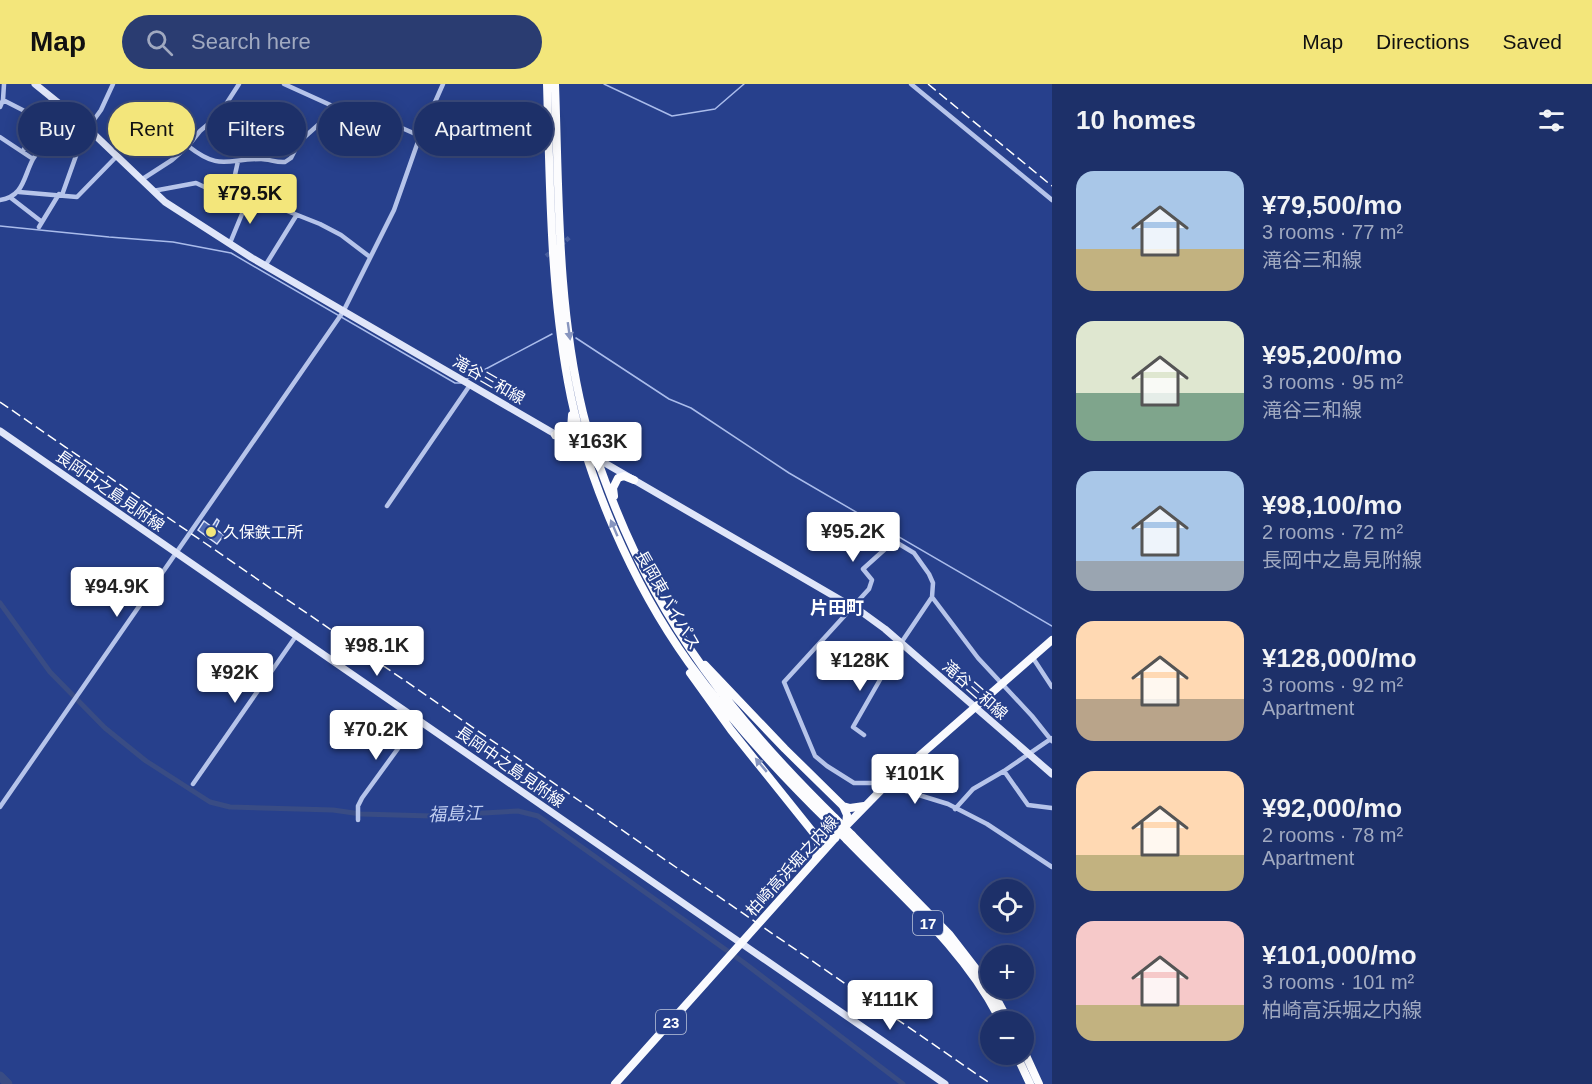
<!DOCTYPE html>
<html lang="en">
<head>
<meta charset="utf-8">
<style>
	:root { --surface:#1d3069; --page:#2a3c71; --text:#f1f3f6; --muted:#a0a9c0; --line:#3b4b7d; --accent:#f3e67b }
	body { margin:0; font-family:Arial,"Noto Sans JP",sans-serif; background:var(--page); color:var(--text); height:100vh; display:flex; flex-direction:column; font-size:22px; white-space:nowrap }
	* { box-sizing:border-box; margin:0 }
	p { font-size:20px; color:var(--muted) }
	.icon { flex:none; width:33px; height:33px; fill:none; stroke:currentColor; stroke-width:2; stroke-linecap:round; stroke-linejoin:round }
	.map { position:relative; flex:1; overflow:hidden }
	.details { display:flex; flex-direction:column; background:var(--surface); width:540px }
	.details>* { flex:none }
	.guide { position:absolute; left:18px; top:18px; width:570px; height:54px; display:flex; gap:12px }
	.buttons { position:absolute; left:980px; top:795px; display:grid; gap:12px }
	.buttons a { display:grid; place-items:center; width:54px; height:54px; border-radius:50%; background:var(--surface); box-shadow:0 3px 15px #0003,0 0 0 2px var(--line); font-size:30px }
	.price { position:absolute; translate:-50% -51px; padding:0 14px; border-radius:6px; background:#fff; color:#222; font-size:20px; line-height:39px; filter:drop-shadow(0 2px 3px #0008) }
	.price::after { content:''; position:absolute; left:50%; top:36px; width:18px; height:14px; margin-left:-9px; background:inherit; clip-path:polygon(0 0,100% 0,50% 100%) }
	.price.on { background:var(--accent); color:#111 }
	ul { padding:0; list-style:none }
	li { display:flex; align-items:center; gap:18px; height:150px; padding:0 24px }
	li span { display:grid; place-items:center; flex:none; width:168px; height:120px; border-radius:18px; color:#555 }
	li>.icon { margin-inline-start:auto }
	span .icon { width:72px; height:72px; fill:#fffc; stroke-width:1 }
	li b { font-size:26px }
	h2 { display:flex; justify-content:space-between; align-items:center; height:72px; padding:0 24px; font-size:26px }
	.chip { padding:0 21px; border-radius:27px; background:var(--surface); box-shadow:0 3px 15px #0003,0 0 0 2px var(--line); font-size:21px; line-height:54px }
	.chip.on { background:var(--accent); color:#111 }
	header { display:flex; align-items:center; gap:36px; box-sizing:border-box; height:84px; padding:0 30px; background:var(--accent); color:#111 }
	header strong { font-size:28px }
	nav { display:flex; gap:33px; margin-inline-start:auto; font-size:21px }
	.search { width:420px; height:54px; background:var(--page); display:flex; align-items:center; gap:15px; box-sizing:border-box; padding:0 21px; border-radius:33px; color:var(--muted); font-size:22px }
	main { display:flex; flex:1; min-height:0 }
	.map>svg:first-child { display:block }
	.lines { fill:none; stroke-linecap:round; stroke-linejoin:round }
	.stream { stroke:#aabceb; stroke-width:1.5 }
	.canal { stroke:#394c84; stroke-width:5 }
	.river { stroke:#394c84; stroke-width:9 }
	.building { fill:#4f69b3; stroke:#dae2f8; stroke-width:1.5 }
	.minor-tunnel { stroke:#475d9d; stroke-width:4.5; stroke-dasharray:4.5 2; stroke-linecap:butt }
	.minor { stroke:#b6c4ea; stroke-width:4.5 }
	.secondary { stroke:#e0e6f9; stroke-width:7 }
	.primary { stroke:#f9fafe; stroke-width:8 }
	.trunk { stroke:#fcfcfe; stroke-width:8 }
	.rail { stroke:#fff; stroke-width:1.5; stroke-dasharray:10 4.5; stroke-linecap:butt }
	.trunk-bridge { stroke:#fcfcfe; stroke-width:8 }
	.oneway { fill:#8795bf }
	.poi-dot { fill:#f3e67b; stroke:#27408c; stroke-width:2 }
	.labels { text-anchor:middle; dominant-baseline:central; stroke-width:4.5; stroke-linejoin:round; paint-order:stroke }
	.shield { fill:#27408c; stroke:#bec6dc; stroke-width:1.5 }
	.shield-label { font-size:15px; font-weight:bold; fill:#fff }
	.street-label { font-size:16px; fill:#fff; stroke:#27408c }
	.poi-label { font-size:16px; fill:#fff; stroke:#27408c; text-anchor:start }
	.neighbourhood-label { font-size:18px; font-weight:bold; fill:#fff; stroke:#27408c }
	.water-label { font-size:18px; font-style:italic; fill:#c2cff1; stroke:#27408c }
</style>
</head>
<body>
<header>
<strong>Map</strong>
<div class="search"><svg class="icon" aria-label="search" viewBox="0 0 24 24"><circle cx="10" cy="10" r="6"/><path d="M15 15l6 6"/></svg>Search here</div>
<nav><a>Map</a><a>Directions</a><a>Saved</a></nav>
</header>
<main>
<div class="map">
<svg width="1052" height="1000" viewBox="0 0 1052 1000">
	<rect width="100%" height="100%" fill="#27408c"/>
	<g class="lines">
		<path class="stream" d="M 604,0 L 672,32 L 715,25 L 744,0
			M 0,142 L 109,153 L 173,158 L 231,169 L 455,299 L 461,299
			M 576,254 L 669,315 L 691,324 L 789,389 L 1052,542
			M 465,296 L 552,250"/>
		<path class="canal" d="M 0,519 L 50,588 L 105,644 L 146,677 L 210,718 L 230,723 L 333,726 L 361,730 L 432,732 L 518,727 L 538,732 L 743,878 L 903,1000"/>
		<path class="river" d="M 0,992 L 8,1000"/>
	</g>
	<path class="building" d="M 217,435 L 219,437 L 215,445 L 224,451 L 217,460 L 198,446 L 204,437 L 212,443 Z"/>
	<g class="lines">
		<path class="minor-tunnel" d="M 561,161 L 570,153
			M 546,172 L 554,166"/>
		<path class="minor" d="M 284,0 L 337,24 L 377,33 L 420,52
			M 911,0 L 1052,116
			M 3,16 L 52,41 L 84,52 L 91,47
			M 0,23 L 3,16 L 4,0
			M 88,44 L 101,26 L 113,0
			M 0,53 L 33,75 C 23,94 24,112 0,116
			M 65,62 L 73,48
			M 188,62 C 220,87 226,75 261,75 C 269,75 277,79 285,78 L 291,74 L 299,58 L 337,24
			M 23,67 L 52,14
			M 33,75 L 46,56 L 52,41
			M 141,96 L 172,76 L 188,62 L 200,47 L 219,31 L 239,0
			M 153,107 L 196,99 L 211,106 L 262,117 L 320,140 L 341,151 L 370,173
			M 19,108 L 77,113 L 117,72
			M 231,109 L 238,77
			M 62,111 L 77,69
			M 11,114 L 42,138
			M 39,143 L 59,110
			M 230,159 L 249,113
			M 265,182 L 296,132
			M 387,422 L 470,301
			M 932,513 L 978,574 L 1032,632 L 1052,657
			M 1033,574 L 1052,603
			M 864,651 L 853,643 L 901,559 L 932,513 L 933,499 L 929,490 L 914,469 L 894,457 L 863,485 L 872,496 L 869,505 L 784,598 L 815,672 L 827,682 L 854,699 L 880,699 L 948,720 L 987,740 L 1052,783
			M 1004,687 L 1028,721 L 1052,724
			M 193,700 L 296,552
			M 0,723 L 343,228 L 394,126 L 420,52 L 443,0
			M 955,725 L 973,705 L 1004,687 L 1052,654
			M 358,736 L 358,722 L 362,714 L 418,637"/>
		<path class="secondary" d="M 35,0 L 77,34 L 165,118 L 252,174 L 863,529 L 885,545 L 1052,690
			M 0,347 L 945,1000"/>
		<path class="primary" d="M 844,744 L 886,701 L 1052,556
			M 615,1000 L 836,753"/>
		<path class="trunk" d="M 547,0 C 550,99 550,200 568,298 C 585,392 633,501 689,579 C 731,637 779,689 830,739
			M 555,0 C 559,110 557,222 583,329 C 590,357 600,384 610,410 C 660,542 736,637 835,734
			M 555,351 L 571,345 L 572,331
			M 614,412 L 613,404 L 618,394 L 624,392 L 634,396
			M 705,581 L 785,665 L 843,722 L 847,731 L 846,741
			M 690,589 L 731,646 L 816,752 L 819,764 L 816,774
			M 843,722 L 850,724 L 864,722
			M 852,751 L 949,850 L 990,903
			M 816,752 L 827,756 L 835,754
			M 847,756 C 901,812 966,866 1001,938
			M 991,904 L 1009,938
			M 1023,965 L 1039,1000
			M 1016,970 L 1030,1000"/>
		<path class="rail" d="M 928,0 L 1052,102
			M 0,318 L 991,1000"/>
		<path class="trunk-bridge" d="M 835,734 L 852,751
			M 830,739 L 847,756"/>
	</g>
	<defs><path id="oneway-solid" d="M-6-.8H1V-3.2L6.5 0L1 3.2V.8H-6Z" transform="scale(1.5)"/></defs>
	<g class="oneway">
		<use href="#oneway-solid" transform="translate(569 247) rotate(82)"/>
		<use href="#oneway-solid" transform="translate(614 444) rotate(-113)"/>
		<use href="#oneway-solid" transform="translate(761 681) rotate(-130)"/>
	</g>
	<circle class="poi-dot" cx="211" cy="448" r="6"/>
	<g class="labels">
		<g class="shield">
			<rect x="913" y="827" width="30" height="24" rx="4.5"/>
			<rect x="656" y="926" width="30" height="24" rx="4.5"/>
		</g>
		<g class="shield-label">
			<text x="928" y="839">17</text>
			<text x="671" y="938">23</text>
		</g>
		<g class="street-label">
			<text transform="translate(489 296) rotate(30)">滝谷三和線</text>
			<text transform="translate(110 407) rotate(35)">長岡中之島見附線</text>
			<text transform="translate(668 516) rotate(60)">長岡東バイパス</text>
			<text transform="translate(975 606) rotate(41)">滝谷三和線</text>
			<text transform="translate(510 683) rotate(35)">長岡中之島見附線</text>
			<text transform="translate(792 782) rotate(-48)">柏崎高浜堀之内線</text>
		</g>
		<g class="poi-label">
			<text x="223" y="448">久保鉄工所</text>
		</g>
		<g class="neighbourhood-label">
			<text x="837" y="524">片田町</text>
		</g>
		<g class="water-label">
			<text transform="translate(455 730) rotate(-2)">福島江</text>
		</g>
	</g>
</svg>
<div class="buttons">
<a><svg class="icon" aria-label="locate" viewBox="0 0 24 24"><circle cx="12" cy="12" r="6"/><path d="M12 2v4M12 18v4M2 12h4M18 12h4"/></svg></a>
<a>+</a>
<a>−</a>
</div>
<b class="price on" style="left:250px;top:141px">¥79.5K</b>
<b class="price" style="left:598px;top:389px">¥163K</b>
<b class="price" style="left:853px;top:479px">¥95.2K</b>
<b class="price" style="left:117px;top:534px">¥94.9K</b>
<b class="price" style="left:377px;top:593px">¥98.1K</b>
<b class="price" style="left:860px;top:608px">¥128K</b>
<b class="price" style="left:235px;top:620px">¥92K</b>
<b class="price" style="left:376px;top:677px">¥70.2K</b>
<b class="price" style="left:915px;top:721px">¥101K</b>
<b class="price" style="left:890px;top:947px">¥111K</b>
<div class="guide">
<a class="chip">Buy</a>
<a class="chip on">Rent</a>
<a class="chip">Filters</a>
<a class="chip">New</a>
<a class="chip">Apartment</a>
</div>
</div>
<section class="details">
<h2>10 homes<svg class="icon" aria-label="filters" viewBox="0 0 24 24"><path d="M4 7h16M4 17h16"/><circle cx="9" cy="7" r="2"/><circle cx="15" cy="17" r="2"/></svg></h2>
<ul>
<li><span style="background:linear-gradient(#a9c7e8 65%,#c2b280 0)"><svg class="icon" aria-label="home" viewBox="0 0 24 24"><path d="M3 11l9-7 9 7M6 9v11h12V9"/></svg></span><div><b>¥79,500/mo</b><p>3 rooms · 77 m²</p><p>滝谷三和線</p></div></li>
<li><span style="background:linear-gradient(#dfe7d0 60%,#7fa58c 0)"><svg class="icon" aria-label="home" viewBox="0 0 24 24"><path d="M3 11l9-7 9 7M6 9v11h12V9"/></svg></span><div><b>¥95,200/mo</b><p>3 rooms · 95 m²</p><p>滝谷三和線</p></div></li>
<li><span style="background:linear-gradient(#a9c7e8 75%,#9aa5b1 0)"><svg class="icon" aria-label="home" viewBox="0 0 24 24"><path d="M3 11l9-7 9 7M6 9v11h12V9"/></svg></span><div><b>¥98,100/mo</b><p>2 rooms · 72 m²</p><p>長岡中之島見附線</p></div></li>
<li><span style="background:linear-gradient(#ffd9b3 65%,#b9a48a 0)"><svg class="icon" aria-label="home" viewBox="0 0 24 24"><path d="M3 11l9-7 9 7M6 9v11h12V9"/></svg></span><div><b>¥128,000/mo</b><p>3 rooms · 92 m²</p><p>Apartment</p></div></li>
<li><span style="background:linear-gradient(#ffd9b3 70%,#c2b280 0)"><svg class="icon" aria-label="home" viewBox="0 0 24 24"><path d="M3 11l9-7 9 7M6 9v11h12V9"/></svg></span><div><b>¥92,000/mo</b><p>2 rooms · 78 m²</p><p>Apartment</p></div></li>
<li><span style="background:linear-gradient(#f6c9c9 70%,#c2b280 0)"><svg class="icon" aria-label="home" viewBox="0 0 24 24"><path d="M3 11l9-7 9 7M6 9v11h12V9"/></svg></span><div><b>¥101,000/mo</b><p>3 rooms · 101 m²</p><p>柏崎高浜堀之内線</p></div></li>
</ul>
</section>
</main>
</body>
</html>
